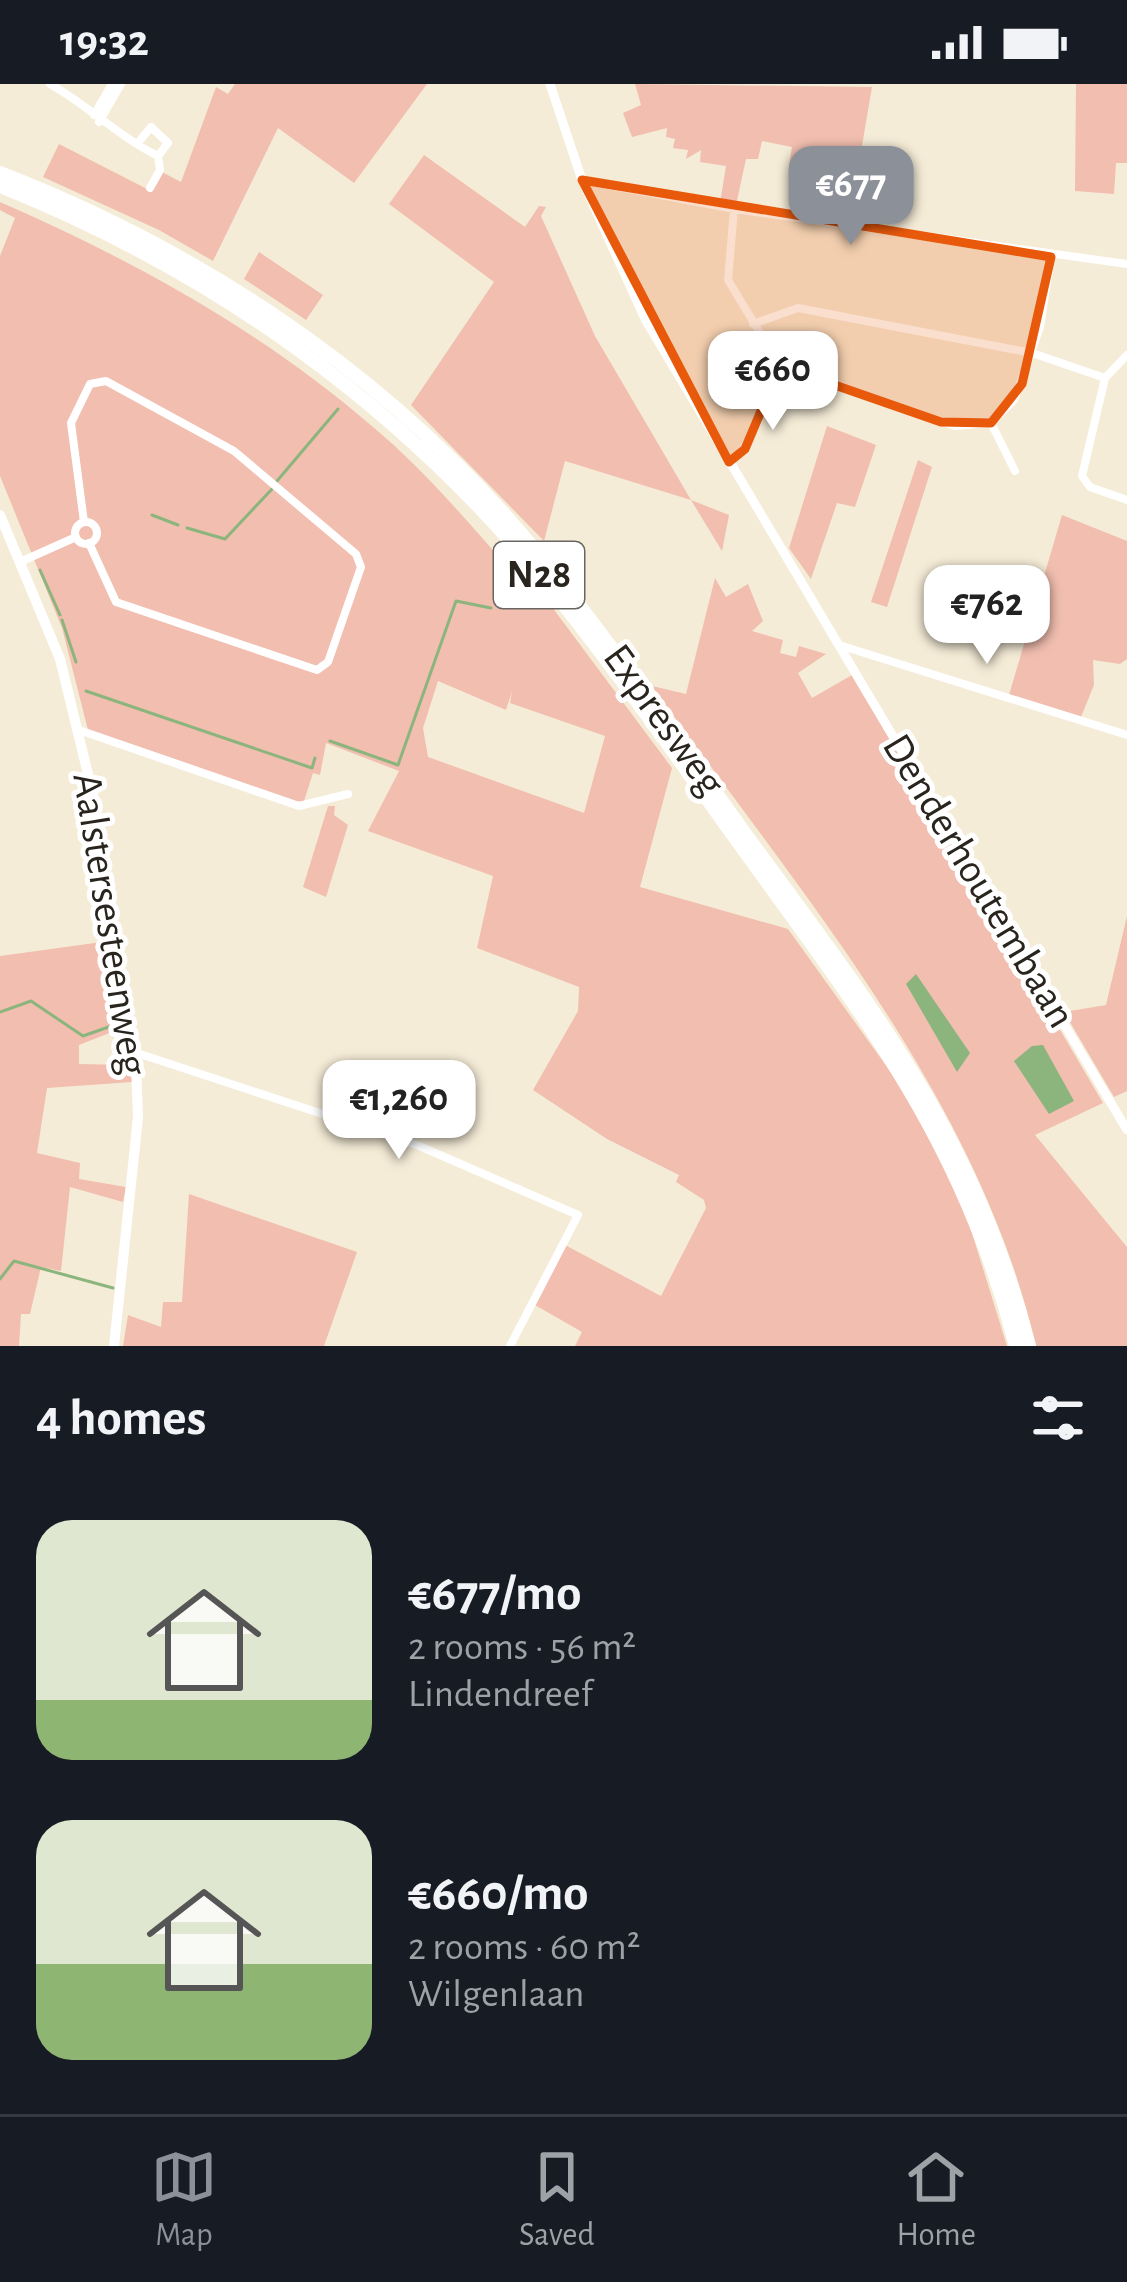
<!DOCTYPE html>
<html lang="en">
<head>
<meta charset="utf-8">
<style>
	:root { --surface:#171b24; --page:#20242c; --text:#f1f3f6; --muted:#9ea1a6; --line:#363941; --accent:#8c9099 }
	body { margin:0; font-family:"Alegreya Sans",sans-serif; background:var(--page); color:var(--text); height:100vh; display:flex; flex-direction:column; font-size:45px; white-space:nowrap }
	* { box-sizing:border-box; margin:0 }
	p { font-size:39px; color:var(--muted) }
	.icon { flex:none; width:66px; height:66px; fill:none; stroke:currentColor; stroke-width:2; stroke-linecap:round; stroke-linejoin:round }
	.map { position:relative; height:1262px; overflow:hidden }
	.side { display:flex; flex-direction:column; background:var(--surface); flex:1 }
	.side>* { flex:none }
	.price { position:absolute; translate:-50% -102px; padding:0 27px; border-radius:24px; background:#fff; color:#222; font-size:39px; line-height:78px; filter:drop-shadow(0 3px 6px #0008) }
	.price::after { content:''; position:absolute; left:50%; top:72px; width:36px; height:27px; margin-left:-18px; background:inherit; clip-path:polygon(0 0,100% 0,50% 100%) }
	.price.current { background:var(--accent); color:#fff }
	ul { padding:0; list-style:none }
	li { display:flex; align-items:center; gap:36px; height:300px; padding:0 36px }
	li span { display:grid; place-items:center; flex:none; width:336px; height:240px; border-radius:36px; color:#555 }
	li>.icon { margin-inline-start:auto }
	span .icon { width:144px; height:144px; fill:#fffc; stroke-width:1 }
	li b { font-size:51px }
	h2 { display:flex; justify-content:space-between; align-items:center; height:144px; padding:0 36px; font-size:51px }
	.status { display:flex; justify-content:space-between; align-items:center; height:84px; padding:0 60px; background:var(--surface); direction:ltr }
	.status svg { height:33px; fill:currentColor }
	.dock { display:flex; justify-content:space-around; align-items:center; height:168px; border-top:3px solid var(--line); background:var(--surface); font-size:33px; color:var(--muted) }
	.dock a { display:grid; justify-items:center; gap:6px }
	.dock .current { color:var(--accent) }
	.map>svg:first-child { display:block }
	.green { fill:#f1beaf; fill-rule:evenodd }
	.water { fill:#8cb57e }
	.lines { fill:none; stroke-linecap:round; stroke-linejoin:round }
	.stream { stroke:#8cb57e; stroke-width:3 }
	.minor { stroke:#fff; stroke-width:8 }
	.tertiary { stroke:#fff; stroke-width:9 }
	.secondary { stroke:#fff; stroke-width:10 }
	.trunk { stroke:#fff; stroke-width:14 }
	.marked { fill:#e8590c; fill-opacity:0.2; stroke:#e8590c; stroke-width:9; stroke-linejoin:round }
	.labels { text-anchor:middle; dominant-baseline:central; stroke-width:10; stroke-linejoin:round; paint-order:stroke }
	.shield { fill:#fff; stroke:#696662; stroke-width:3 }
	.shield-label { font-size:39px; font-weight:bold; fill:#29251e }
	.street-label { font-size:42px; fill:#29251e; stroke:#fff }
</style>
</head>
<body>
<div class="status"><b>19:32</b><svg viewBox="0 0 49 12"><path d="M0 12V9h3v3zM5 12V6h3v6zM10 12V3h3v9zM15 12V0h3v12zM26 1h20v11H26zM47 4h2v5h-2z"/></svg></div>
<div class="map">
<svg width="1127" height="1262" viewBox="0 0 1127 1262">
	<rect width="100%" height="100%" fill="#f5ecd7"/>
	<path class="green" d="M 235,0 L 427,0 L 354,99 L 278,44 L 213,177 L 159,146 L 43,93 L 59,60 L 151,107 L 162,88 L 181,98 L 216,3 L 228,10 Z
		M 635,0 L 872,3 L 857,91 L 789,81 L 792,63 L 762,57 L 758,75 L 746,75 L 736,121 L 720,119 L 726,82 L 700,78 L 701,66 L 686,75 L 688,66 L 673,64 L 675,55 L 666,53 L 667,44 L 632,53 L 623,29 L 641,21 Z
		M 1076,0 L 1127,0 L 1127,79 L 1116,79 L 1114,110 L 1075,107 Z
		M 424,71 L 525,143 L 539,122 L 546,123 L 541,132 L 595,252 L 691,416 L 729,431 L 722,467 L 691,416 L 565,377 L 544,457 L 411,321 L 494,198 L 389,120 Z
		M 0,118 C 133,176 262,247 373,343 C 433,393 484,458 537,515 L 543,511 L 672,684 L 640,803 L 788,845 L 905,1008 L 962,1117 L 1007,1262 L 575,1262 L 582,1248 L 535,1221 L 565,1161 L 661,1212 L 706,1124 L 704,1116 L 676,1098 L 679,1091 L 607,1055 L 533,1006 L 578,927 L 579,903 L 477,864 L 493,792 L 368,747 L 399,687 L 326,659 L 320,691 L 313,689 L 304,717 L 298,718 L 88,646 L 62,544 L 0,392 L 0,172 L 15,134 L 0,126 ZM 438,597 L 506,626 L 512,607 L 510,619 L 605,652 L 584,729 L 428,673 L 423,644 Z
		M 259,168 L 323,211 L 306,236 L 244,195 Z
		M 827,342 L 876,361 L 855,423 L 837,419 L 811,495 L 789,464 Z
		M 918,376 L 932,383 L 887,523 L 871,518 Z
		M 1062,431 L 1127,457 L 1127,575 L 1120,580 L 1093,576 L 1094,601 L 1081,633 L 1009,611 Z
		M 715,494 L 726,513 L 748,500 L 763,537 L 752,547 L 783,556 L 780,569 L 796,573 L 799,562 L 826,570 L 798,589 L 812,614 L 852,591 L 1103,1019 L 1035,1051 L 1127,1163 L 1127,1262 L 1036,1262 C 977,1010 799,808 652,602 L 686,610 Z
		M 328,722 L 335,722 L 334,731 L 348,741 L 326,813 L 303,803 Z
		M 1127,832 L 1127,1007 L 1114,1013 L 1064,928 L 1106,921 Z
		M 102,858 L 122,944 L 79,961 L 79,980 L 131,981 L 132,998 L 47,1004 L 37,1069 L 80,1079 L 79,1095 L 126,1103 L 123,1118 L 70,1103 L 61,1187 L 41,1183 L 30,1230 L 21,1230 L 19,1262 L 0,1262 L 0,872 Z
		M 189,1110 L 357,1168 L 324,1262 L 123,1262 L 128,1231 L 161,1243 L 163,1218 L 182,1218 Z"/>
	<path class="water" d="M 916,890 L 970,969 L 957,988 L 906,900 Z
		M 1043,961 L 1074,1017 L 1049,1030 L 1014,977 L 1032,962 Z"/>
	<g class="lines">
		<path class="stream" d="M 277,397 L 338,325
			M 152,431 L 178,441
			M 187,444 L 225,455 L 272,405
			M 40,486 L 60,531
			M 62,536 L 76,578
			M 86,607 L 312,684 L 315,674
			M 330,657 L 398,681 L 456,517 L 491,524
			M 0,928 L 31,917 L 83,952 L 120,939
			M 0,1195 L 14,1177 L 113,1204"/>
		<path class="minor" d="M 50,0 C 89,22 118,52 158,72 L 160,86 L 150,104
			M 94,31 L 112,0
			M 99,38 L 121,0
			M 137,60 L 151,43 L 168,59 L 158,72
			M 582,96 L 734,125 L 1127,180
			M 734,125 L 728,196 L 780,282 L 955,342 L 991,339 L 1014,316 L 1040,243 L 1051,173
			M 753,240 L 798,224 L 1032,269 L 1105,294 L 1127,271
			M 1105,294 L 1082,392 L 1090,403 L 1127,416
			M 991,339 L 1015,387
			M 729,378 C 758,361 760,310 780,282
			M 84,438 L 71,339 L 90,300 L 106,297 L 234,367 L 356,470 L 361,483 L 328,578 L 317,586 L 116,518 L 89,459
			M75 449a11 11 0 1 1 22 0a11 11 0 1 1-22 0Z
			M 20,478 L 76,453
			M 839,561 L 1127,651
			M 76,645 L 299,722 L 348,710
			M 134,968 L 417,1061 L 578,1131 L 510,1262"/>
		<path class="tertiary" d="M 550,0 L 582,96 L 645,235 L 1127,1046"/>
		<path class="secondary" d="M 0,431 L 60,575 L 95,719 L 104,840 L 136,980 L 138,1033 L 114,1262"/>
		<path class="trunk" d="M 0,89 C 194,164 374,282 512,439 C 597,537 670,646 746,751 C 870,920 976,1053 1029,1262
			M 0,102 C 213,187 398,319 544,496 C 617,585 682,681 749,773 C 869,939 964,1059 1016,1262"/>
	</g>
	<path class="marked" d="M 582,96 L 1051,173 L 1022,300 L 991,339 L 941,338 L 780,282 L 745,365 L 729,378 Z"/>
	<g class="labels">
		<rect class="shield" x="494" y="458" width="90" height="66" rx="9"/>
		<g class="shield-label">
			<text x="539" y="491">N28</text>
		</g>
		<g class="street-label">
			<text transform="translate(664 636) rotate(54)">Expresweg</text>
			<text transform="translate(979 797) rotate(59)">Denderhoutembaan</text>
			<text transform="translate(110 840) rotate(81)">Aalstersesteenweg</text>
		</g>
	</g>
</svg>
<b class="price current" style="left:851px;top:164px">€677</b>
<b class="price" style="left:773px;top:349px">€660</b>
<b class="price" style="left:987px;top:583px">€762</b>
<b class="price" style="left:399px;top:1078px">€1,260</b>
</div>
<section class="side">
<h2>4 homes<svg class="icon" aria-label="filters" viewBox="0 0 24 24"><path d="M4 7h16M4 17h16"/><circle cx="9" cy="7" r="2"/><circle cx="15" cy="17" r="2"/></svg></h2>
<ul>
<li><span style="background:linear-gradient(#dfe7d0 75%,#8fb573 0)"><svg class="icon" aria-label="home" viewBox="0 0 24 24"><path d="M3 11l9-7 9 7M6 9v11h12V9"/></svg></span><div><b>€677/mo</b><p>2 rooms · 56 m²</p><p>Lindendreef</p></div></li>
<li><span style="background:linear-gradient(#dfe7d0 60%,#8fb573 0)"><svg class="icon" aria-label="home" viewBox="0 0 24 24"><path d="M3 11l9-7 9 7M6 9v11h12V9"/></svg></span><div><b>€660/mo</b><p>2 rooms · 60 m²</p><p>Wilgenlaan</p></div></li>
</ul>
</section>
<nav class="dock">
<a class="current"><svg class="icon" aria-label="map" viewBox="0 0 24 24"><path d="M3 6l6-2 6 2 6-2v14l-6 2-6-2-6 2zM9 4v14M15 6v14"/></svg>Map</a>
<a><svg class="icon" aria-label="saved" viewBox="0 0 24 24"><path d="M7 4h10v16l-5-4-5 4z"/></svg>Saved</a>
<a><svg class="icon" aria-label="home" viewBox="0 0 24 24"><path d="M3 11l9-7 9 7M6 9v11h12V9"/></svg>Home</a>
</nav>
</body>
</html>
